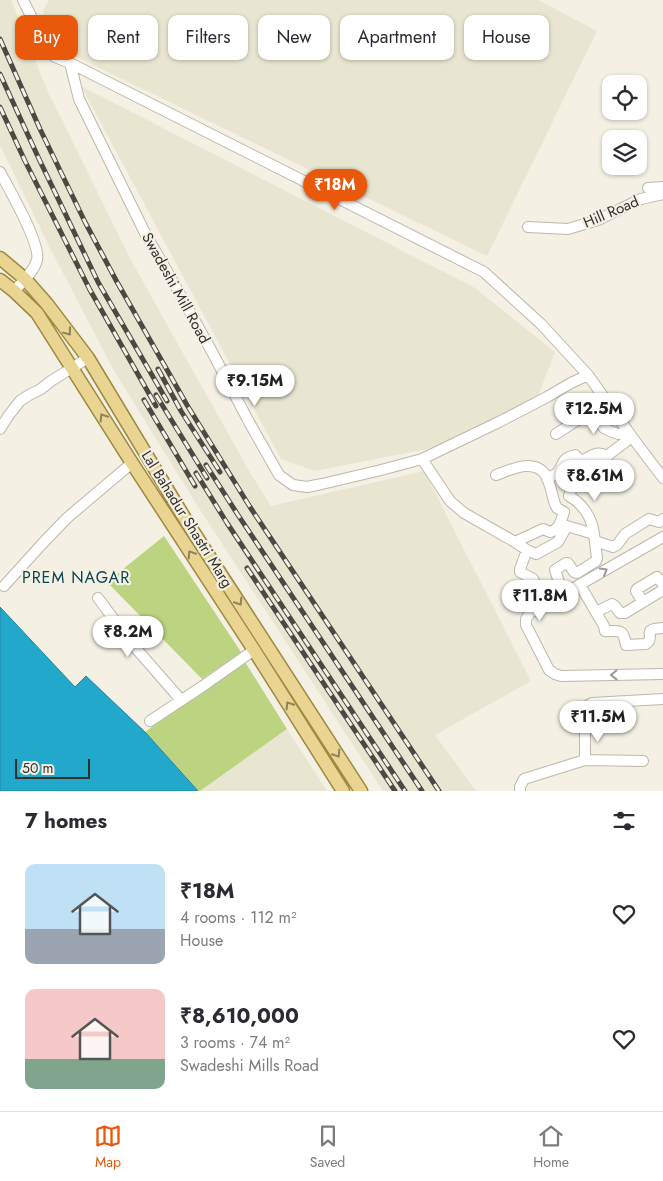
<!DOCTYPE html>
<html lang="en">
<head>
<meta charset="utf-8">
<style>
	:root { --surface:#fff; --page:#f7f7f7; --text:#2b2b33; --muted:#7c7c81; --line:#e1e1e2; --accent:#ea580c }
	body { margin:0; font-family:Jost,sans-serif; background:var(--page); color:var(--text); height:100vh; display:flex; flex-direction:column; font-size:19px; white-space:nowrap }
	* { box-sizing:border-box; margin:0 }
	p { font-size:16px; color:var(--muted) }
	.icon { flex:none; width:28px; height:28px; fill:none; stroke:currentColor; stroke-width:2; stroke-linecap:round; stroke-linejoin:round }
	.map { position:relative; height:791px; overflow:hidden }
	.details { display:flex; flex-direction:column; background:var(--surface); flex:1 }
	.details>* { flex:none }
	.banner { position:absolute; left:15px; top:15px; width:634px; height:45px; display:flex; gap:10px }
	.fabs { position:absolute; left:602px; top:75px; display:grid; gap:10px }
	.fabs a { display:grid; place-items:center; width:45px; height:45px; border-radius:10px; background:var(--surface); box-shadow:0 1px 4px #0004; font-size:25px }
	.scale { position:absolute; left:15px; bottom:12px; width:75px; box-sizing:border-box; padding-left:5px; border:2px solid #302f2a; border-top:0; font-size:14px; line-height:18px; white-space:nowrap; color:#302f2a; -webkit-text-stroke:4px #f4f1e4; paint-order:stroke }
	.price { position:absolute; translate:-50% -42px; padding:0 11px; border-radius:18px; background:#fff; color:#222; font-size:16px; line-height:32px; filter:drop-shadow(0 1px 2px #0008) }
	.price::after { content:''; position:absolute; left:50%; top:30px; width:15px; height:11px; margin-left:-8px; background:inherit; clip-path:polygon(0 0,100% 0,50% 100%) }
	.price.active { background:var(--accent); color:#fff }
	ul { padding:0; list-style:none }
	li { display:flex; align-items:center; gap:15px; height:125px; padding:0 25px }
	li span { display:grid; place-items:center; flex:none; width:140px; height:100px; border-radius:10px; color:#555 }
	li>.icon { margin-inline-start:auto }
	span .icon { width:60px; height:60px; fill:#fffc; stroke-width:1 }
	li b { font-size:21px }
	h2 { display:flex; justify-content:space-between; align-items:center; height:60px; padding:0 25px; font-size:21px }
	.tag { padding:0 18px; border-radius:10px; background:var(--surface); box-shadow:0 1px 4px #0004; font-size:18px; line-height:45px }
	.tag.active { background:var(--accent); color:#fff }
	.tabs { display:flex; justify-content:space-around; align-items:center; height:70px; border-top:1px solid var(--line); background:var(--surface); font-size:14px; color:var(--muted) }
	.tabs a { display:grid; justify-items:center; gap:2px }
	.tabs .active { color:var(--accent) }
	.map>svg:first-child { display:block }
	.built { fill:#e8e5d0 }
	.green { fill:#bcd380 }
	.water { fill:#21a8cb; stroke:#26849b }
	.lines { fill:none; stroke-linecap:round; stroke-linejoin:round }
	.minor-casing { stroke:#bbb8ac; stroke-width:12 }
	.major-casing { stroke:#9f883f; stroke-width:15 }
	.minor { stroke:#fff; stroke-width:10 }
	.major { stroke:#e9d492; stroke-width:12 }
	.rail-casing { stroke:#4b4943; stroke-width:5 }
	.rail { stroke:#f4f1e4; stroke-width:3; stroke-dasharray:9; stroke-linecap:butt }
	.oneway { stroke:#8c825e }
	.oneway2 { stroke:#989794 }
	.labels { text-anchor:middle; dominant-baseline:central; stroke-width:4.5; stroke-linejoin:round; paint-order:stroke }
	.street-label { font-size:15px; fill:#302f2a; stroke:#f4f1e4 }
	.neighbourhood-label { font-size:16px; letter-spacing:1px; fill:#094451; stroke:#f4f1e4 }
</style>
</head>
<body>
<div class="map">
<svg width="663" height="791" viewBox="0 0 663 791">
	<rect width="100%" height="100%" fill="#f4f1e4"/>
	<path class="built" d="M 0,0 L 11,0 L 48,92 L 132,262 L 248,469 L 271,506 L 424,471 L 531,681 L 435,735 L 476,791 L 383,791 L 195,502 L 113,369 L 47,242 L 0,145 Z
		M 49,0 L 538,0 L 597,31 L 487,256 L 52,45 L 43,11 Z
		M 81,86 L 475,288 L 555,352 L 538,396 L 437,447 L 315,471 L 281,459 Z
		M 287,729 L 327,791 L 200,791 Z"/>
	<path class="green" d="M 164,536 L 241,652 L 202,679 L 107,582 Z
		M 245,662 L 287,729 L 200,791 L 198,791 L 145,732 L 208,685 Z"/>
	<path class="water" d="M 0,607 L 75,687 L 86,676 L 145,732 L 198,791 L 0,791 Z"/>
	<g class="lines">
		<defs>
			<path id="minor" d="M 23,0 L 49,52 L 55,57 L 70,63 L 484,272 L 541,324 L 588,375 L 632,437 L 663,478
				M 70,63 L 79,99 L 146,235 L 172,280 L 211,350 L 249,422 L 279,475 L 293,485 L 307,487 L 322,484 L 381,470 L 422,459 L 499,422 L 547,397 L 571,383 L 588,375
				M 0,172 C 9,189 41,244 37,260 C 34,272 22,282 14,291
				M 648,188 L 663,187
				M 528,227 L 568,229 L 598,220 L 641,199 L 663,194
				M 0,429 L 9,415 L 20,401 L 29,395 L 41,389 L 51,381 L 88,358
				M 556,434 L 588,413 L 591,412 L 594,414 L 604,428 L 610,431 L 618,434 L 628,432
				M 422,459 L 450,501 L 464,513 L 515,542 L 543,529 L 550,532 C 559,530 561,521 564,512 L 557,508 L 555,504 C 552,496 550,481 545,474 C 533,458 510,470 496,475
				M 585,463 L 587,467 L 592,467 L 632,437
				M 587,467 L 576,477 L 569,496 C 583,504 592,518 594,534
				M 547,479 C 550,477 555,475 558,472 C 565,463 560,459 575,455 L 581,461 C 593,456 594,450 608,456
				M 663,537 L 530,613 L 526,619 L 526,625 L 549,670 L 555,674 L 561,676 L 663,674
				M 595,541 L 613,547 L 617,545 L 625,534 L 649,519 L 659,522 L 663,519
				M 515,542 L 527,550 L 520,569 L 520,572 L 533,579 L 538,592 L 541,593 L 559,582 L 555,570 L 566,563 L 568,563 L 574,572 L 577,573 L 596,561 L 597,558 L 594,534 L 560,524
				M 527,550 L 536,554 L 558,542 L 567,526
				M 580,585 L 604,626 L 605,631 C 612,632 622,628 624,637 C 625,639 625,642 626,645 L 646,644 C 657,636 639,629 663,628
				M 4,586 L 42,544 L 67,518 L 132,463
				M 98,598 L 133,645 L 181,700
				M 643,602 L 636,591 L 637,589 L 657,577 L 663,584
				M 596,612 L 612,604 L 615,606 L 620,613 L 625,613 L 663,590
				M 150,721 L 203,686 L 254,650
				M 585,760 L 643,761
				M 520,791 L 520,787 L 524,779 L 585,760 L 585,712 L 587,706 L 592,703 L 663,699"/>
			<path id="major" d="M 0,258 L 25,279 L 47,304 L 88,358 L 187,522 L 361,791
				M 0,280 L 14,291 L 37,313 L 132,463 L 254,650 L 343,791"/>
		</defs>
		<use href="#minor" class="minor-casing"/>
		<use href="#major" class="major-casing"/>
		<use href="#minor" class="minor"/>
		<use href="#major" class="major"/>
		<defs>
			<path id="rail" d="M 0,39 L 40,129 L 85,222 L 117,282 L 187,405 L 250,507 L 439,791
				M 0,74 L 39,159 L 98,282 L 167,401
				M 0,107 L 25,161 L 90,290 L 156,406
				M 158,369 L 181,411 L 220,472
				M 156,395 L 207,478
				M 144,400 L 195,486
				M 206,465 L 238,515 L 422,791
				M 196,473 L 227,523 L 405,791
				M 247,568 L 395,791"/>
		</defs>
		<use href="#rail" class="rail-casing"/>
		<use href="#rail" class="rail"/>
	</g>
	<defs><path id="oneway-chevron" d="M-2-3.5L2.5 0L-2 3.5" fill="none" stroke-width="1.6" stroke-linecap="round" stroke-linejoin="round" transform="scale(1.25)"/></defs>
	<g class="oneway">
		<use href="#oneway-chevron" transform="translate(68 332) rotate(53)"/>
		<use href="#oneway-chevron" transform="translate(103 417) rotate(-122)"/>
		<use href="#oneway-chevron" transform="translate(191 554) rotate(-123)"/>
		<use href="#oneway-chevron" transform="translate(239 602) rotate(57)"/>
		<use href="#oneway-chevron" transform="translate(289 705) rotate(-122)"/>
		<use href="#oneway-chevron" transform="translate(337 754) rotate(57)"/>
	</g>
	<g class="oneway2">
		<use href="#oneway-chevron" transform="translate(604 571) rotate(-30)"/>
		<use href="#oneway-chevron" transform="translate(614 675) rotate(179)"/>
	</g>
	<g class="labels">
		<g class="street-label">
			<text transform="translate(611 212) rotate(-23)">Hill Road</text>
			<text transform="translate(176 288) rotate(61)">Swadeshi Mill Road</text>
			<text transform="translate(187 519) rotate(58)">Lal Bahadur Shastri Marg</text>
		</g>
		<g class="neighbourhood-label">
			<text x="76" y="577">PREM NAGAR</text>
		</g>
	</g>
</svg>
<div class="fabs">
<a><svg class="icon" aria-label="locate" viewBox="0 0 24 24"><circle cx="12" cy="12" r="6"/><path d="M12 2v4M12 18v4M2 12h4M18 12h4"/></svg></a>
<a><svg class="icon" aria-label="layers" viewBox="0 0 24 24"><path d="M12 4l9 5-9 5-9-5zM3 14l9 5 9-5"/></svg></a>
</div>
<div class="scale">50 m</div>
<b class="price active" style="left:335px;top:211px">₹18M</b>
<b class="price" style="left:255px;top:407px">₹9.15M</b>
<b class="price" style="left:594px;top:435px">₹12.5M</b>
<b class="price" style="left:595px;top:502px">₹8.61M</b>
<b class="price" style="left:540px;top:622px">₹11.8M</b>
<b class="price" style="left:128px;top:658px">₹8.2M</b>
<b class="price" style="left:598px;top:743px">₹11.5M</b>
<div class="banner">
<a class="tag active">Buy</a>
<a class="tag">Rent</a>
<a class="tag">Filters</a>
<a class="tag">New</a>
<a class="tag">Apartment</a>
<a class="tag">House</a>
</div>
</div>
<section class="details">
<h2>7 homes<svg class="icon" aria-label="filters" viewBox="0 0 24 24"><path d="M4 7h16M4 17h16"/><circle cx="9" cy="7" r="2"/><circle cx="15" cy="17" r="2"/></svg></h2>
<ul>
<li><span style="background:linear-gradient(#bfe0f5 65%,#9aa5b1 0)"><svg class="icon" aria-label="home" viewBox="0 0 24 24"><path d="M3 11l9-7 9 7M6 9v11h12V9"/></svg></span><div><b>₹18M</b><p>4 rooms · 112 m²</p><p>House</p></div><svg class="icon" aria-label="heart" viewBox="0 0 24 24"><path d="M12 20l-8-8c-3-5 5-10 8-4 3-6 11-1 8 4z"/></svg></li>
<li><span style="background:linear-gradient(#f6c9c9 70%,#7fa58c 0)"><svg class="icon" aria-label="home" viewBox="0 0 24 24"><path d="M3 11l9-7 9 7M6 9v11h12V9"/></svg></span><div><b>₹8,610,000</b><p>3 rooms · 74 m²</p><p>Swadeshi Mills Road</p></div><svg class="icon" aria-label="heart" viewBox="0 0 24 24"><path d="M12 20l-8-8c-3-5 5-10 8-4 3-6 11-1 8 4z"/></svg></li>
</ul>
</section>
<nav class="tabs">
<a class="active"><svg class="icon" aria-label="map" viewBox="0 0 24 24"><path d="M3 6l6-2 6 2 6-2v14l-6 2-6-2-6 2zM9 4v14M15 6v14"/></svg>Map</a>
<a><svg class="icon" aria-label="saved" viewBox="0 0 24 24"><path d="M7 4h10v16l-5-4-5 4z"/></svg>Saved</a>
<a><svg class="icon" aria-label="home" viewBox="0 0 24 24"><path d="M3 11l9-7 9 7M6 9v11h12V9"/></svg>Home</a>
</nav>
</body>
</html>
